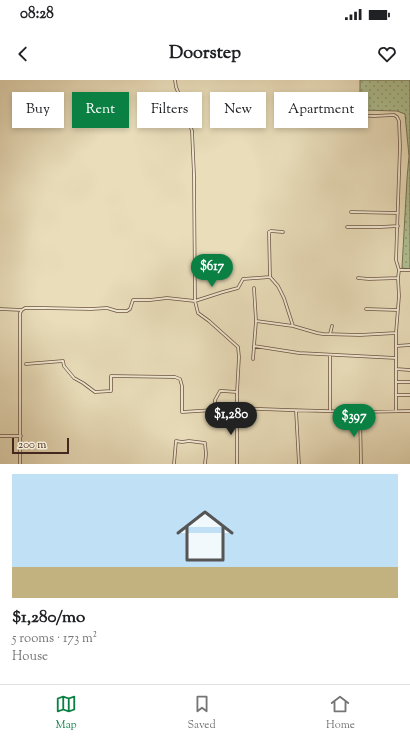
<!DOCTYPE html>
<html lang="en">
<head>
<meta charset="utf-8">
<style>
	:root { --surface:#fff; --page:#f6f6f6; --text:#202124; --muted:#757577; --line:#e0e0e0; --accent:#0b8043 }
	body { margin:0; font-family:"Sorts Mill Goudy",serif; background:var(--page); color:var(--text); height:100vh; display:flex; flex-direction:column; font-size:15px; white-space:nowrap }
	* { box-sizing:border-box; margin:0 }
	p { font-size:13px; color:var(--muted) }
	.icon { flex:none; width:22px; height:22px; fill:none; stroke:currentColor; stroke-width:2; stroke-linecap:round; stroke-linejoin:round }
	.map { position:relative; height:384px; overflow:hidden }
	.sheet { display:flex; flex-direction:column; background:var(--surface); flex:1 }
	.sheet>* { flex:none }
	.hud { position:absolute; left:12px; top:12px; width:386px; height:36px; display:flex; gap:8px }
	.scale { position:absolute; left:12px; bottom:10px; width:57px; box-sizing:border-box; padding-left:4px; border:2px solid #44271d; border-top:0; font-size:11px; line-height:14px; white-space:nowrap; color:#44271d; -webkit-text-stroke:3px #f1e9d2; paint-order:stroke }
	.price { position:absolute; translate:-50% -34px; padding:0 9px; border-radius:14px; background:var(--accent); color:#fff; font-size:13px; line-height:26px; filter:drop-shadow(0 1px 2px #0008) }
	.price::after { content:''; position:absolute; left:50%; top:24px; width:12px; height:9px; margin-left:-6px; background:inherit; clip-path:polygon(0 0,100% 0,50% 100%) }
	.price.current { background:#222; color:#fff }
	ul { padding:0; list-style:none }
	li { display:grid; align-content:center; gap:8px; height:212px; padding:0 12px }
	li span { display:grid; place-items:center; height:124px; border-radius:0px; color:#555 }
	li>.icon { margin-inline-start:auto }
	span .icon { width:72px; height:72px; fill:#fffc; stroke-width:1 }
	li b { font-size:17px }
	.tag { padding:0 14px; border-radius:0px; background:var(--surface); box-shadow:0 2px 6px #0003; font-size:14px; line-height:36px }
	.tag.current { background:var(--accent); color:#fff }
	.status { display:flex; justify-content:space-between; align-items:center; height:28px; padding:0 20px; background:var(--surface); direction:ltr }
	.status svg { height:11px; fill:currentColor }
	header { display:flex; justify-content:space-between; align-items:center; height:52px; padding:0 12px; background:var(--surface); font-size:18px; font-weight:800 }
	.menu { display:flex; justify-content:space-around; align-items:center; height:56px; border-top:1px solid var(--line); background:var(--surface); font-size:11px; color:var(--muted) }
	.menu a { display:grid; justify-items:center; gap:2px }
	.menu .current { color:var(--accent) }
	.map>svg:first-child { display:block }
	.grass { fill:url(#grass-dots); stroke:#7a7458 }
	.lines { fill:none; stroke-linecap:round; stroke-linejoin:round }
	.street-casing { stroke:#6d5444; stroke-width:3.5 }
	.street { stroke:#f1e9d2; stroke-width:2 }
</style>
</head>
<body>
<div class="status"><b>08:28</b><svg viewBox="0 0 49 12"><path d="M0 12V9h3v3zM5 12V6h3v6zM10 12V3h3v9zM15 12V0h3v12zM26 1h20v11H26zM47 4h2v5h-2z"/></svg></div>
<header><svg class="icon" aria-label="back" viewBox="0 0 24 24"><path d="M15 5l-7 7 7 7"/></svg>Doorstep<svg class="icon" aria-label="heart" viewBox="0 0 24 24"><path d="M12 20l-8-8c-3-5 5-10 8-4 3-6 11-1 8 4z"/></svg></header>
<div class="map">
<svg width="410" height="384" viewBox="0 0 410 384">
	<defs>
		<pattern id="grass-dots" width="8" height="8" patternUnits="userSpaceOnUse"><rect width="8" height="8" fill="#b0c294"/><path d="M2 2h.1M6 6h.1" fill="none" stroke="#919e78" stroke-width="1.8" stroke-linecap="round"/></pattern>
	</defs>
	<rect width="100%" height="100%" fill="#e9ddba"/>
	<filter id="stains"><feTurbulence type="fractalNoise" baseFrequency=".005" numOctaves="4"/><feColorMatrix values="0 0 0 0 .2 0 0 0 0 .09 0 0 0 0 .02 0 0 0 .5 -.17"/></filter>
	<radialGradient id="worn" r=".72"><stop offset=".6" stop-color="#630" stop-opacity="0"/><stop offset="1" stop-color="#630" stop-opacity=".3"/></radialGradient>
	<path class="grass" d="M 360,0 L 410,0 L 410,189 L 402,188 L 407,99 L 409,76 L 405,34 L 397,31 L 360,30 Z"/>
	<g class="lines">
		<defs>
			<path id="street" d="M 175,0 L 176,7 L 185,29 L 192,51 L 194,95 L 195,221 L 198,233 L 209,241 L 238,267 L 239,277 L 237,312 L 237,384
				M 351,35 L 374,36 L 394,35 L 397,37 L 399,41 L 400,66 L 396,180 L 399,190 L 398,198 L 399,216 L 396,253 L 396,331
				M 351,132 L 398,133
				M 347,147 L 380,147 L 398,146
				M 283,152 L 271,151 L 269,152 L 270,197 L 278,206 L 284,218 L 293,246 L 317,253 L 323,254 L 360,255 L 396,253
				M 399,190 L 410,190
				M 358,198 L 369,199 L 398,198
				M 0,229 L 22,230
				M 366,229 L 398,230
				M 256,241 L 293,246
				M 330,254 L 332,246
				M 254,266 L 299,273 L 396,278
				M 396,266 L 410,265
				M 330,275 L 330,331
				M 253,279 L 256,241 L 254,208
				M 26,284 L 63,281 L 64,286 L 74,298 L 83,303 L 95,312 L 111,311 L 111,296 L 175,297 L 180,299 L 182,306 L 182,332 L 214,330 L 221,328 L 238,328 L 288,330 L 360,332 L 410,331
				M 396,289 L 410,290
				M 396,302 L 410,302
				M 396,315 L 410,315
				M 215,330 L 215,320 L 220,311 L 223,311 L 237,312
				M 296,330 L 299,384
				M 360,332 L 361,384
				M 0,356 L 21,356
				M 20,384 L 20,233 L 22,230 L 25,228 L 43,228 L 91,229 L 107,228 L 117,231 L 127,231 L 130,229 L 133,220 L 150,220 L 167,218 L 195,221 L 223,212 L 238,208 L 243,199 L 270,197
				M 174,384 L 176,361 L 182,362 L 189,361 L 205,363 L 206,374 L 205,384"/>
		</defs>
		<use href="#street" class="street-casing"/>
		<use href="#street" class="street"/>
	</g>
	<rect width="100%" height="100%" filter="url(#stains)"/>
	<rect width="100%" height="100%" fill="url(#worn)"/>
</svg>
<div class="scale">200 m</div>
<b class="price" style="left:212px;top:208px">$617</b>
<b class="price current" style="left:231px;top:356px">$1,280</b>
<b class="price" style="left:354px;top:358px">$397</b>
<div class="hud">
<a class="tag">Buy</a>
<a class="tag current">Rent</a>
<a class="tag">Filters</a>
<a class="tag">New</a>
<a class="tag">Apartment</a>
</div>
</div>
<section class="sheet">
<ul>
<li><span style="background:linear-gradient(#bfe0f5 75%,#c2b280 0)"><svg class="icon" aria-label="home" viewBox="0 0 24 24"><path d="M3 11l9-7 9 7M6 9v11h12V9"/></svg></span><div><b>$1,280/mo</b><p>5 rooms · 173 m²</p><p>House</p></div></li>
</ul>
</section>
<nav class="menu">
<a class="current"><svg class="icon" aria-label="map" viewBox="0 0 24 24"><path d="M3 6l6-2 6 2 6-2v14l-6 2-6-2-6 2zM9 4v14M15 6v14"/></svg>Map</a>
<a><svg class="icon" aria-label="saved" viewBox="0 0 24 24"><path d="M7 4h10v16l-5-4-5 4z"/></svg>Saved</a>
<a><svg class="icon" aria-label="home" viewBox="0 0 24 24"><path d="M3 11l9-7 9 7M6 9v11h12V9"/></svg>Home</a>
</nav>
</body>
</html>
